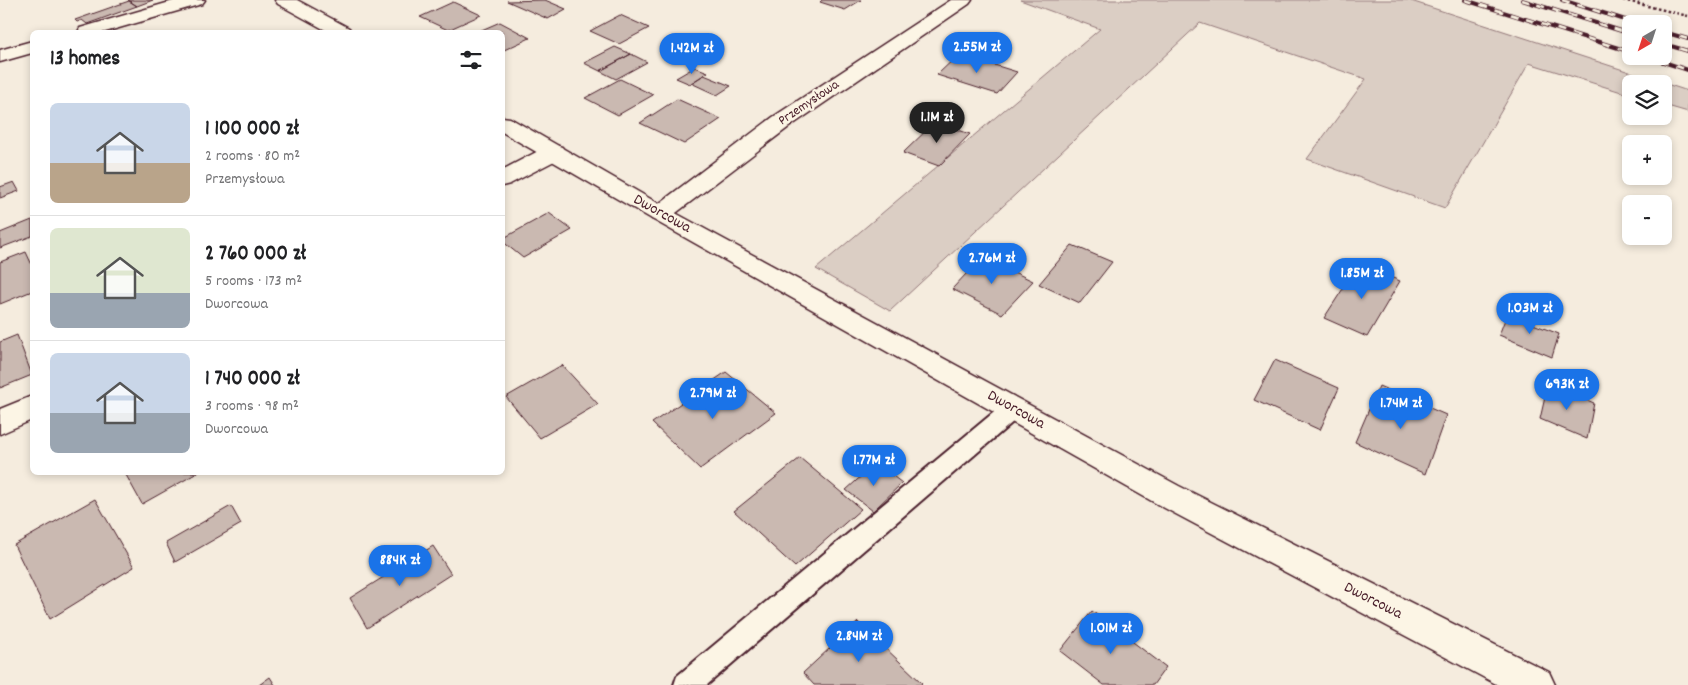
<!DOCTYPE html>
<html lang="en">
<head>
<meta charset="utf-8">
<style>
	:root { --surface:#fff; --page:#f6f6f6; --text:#202124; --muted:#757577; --line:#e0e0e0; --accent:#1a73e8 }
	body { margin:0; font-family:Dekko,sans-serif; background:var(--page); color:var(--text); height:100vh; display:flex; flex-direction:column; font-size:19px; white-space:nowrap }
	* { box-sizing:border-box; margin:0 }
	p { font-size:16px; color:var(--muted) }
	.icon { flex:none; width:28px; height:28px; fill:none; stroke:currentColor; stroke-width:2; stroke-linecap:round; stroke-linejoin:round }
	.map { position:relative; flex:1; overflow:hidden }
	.panel { position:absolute; left:30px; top:30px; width:475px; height:445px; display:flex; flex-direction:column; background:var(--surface); border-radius:8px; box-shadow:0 2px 8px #0003 }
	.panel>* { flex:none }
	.needle { width:32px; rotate:219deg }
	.fabs { position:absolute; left:1622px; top:15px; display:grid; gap:10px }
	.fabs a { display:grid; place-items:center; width:50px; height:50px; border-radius:8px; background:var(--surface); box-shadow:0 2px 8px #0003; font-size:25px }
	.price { position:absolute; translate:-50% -42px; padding:0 11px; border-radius:18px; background:var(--accent); color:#fff; font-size:16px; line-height:32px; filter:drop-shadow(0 1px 2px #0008) }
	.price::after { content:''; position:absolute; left:50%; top:30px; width:15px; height:11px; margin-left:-8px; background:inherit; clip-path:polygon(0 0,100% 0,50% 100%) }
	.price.selected { background:#222; color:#fff }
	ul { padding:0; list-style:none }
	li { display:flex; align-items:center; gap:15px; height:125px; padding:0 20px }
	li+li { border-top:1px solid var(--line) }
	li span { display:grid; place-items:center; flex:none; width:140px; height:100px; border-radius:8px; color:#555 }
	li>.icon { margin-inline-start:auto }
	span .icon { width:60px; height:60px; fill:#fffc; stroke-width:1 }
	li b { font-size:21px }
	h2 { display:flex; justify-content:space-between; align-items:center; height:60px; padding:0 20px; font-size:21px }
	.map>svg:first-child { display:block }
	.green { fill:#dbcec4; stroke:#927678 }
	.building { fill:#cab9b1; stroke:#4a1f2b }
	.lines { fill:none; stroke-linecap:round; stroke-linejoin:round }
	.lane-casing { stroke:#4a1f2b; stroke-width:4 }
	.street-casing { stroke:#4a1f2b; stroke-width:3 }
	.secondary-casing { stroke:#4a1f2b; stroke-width:3 }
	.path { stroke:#4a1f2b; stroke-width:2.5; stroke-dasharray:2.5 2.5; stroke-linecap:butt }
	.lane { fill:#fcf5e5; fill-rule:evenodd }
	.street { fill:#fcf5e5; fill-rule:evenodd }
	.secondary { fill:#fcf5e5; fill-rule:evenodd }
	.rail-casing { stroke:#4a1f2b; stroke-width:4 }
	.rail { stroke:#fcf5e5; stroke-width:2.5; stroke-dasharray:8; stroke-linecap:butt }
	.labels { text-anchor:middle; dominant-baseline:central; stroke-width:4.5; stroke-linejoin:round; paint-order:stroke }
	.far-street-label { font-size:14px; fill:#4a1f2b; stroke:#fcf5e5 }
	.street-label { font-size:16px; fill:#4a1f2b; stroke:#fcf5e5 }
</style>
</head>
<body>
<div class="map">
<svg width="1688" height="685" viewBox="0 0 1688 685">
	<rect width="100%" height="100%" fill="#f5ecde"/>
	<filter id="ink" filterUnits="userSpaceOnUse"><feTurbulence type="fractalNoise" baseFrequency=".02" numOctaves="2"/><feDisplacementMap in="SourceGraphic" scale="10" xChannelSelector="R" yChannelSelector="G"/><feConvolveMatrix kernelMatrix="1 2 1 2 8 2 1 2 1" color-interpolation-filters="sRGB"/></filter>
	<g filter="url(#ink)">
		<path class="green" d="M 1020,0 L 1408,0 L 1688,91 L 1688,112 L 1664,105 L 1664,84 L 1631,84 L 1631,95 L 1529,63 L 1445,208 L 1307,159 L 1366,79 L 1200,23 L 890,311 L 816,269 L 1100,29 Z"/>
		<path class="building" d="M 128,0 L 153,0 L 137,6 Z
			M 545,0 L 566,9 L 548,19 L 507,1 Z
			M 822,0 L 861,0 L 845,10 L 820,2 Z
			M 129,1 L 137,6 L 87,24 L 82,20 L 77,22 L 75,20 Z
			M 453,2 L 481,15 L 448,30 L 420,17 Z
			M 620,15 L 649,28 L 619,44 L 590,31 Z
			M 500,22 L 530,38 L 502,51 L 502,32 L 477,32 Z
			M 615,47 L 631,54 L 600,71 L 584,63 Z
			M 631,54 L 647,62 L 616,79 L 600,71 Z
			M 959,54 L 1017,72 L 997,94 L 937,75 Z
			M 695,67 L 708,72 L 690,84 L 676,78 Z
			M 704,75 L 731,86 L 717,95 L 691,83 Z
			M 620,79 L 653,95 L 618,115 L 585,98 Z
			M 677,99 L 721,119 L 684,144 L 640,123 Z
			M 935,122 L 970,134 L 939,166 L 903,153 Z
			M 14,182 L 19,191 L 0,198 L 0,187 Z
			M 549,213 L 572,230 L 523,258 L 502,241 L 502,239 Z
			M 32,220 L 32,236 L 0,248 L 0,233 Z
			M 1072,245 L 1112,262 L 1080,303 L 1039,284 Z
			M 26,252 L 32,265 L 32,291 L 0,304 L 0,262 Z
			M 982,257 L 1033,281 L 1002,314 L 952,289 Z
			M 1359,264 L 1400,281 L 1367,337 L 1324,318 Z
			M 1507,314 L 1559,334 L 1552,357 L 1499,335 Z
			M 17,335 L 32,375 L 0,388 L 0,342 Z
			M 1275,360 L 1339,388 L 1320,430 L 1254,400 Z
			M 562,365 L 598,404 L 540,438 L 506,397 Z
			M 726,372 L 776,413 L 700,469 L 652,423 Z
			M 1548,384 L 1594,403 L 1587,439 L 1540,419 Z
			M 1379,386 L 1446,415 L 1425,474 L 1355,442 Z
			M 800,458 L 861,509 L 795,567 L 734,511 Z
			M 876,463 L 902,483 L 873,511 L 846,490 Z
			M 130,472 L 199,472 L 142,504 L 126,475 Z
			M 95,499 L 134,567 L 50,619 L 14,545 Z
			M 231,506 L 241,524 L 175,562 L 166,543 Z
			M 433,546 L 451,574 L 367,628 L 350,598 Z
			M 1092,611 L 1166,667 L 1153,685 L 1104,685 L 1060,651 Z
			M 858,622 L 922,683 L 920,685 L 814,685 L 803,673 Z
			M 270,677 L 275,685 L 259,685 Z"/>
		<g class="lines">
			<defs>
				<path id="lane" d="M 1013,401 L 1021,403 L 1024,409 L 1021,415 L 707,685 L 674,685 L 677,676 L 1005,403 Z"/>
				<path id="street" d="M 177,0 L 205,0 L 202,4 L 105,32 L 78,32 L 80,28 Z
					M 951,0 L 972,0 L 969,4 L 789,127 L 668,219 L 660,222 L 652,219 L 648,214 L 652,209 L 773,117 Z
					M 32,41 L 32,53 L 0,62 L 0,50 Z
					M 554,145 L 562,147 L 565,152 L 562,157 L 510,184 L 502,186 L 502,170 L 546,147 Z
					M 32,396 L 32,420 L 0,434 L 0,409 Z"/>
				<path id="secondary" d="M 275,0 L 297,0 L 349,28 L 351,32 L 329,32 L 278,4 Z
					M 502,117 L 510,118 L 668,209 L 1179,486 L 1549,672 L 1555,685 L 1498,685 L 1157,504 L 652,219 L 502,132 Z"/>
			</defs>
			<use href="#lane" class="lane-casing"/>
			<use href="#street" class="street-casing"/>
			<use href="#secondary" class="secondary-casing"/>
			<path class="path" d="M 1623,0 L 1688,16"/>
			<use href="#lane" class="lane"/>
			<use href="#street" class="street"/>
			<use href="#secondary" class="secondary"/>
			<defs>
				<path id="rail" d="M 1465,0 L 1631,52
					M 1522,0 L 1631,34
					M 1562,0 L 1638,24
					M 1664,32 L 1688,39
					M 1664,44 L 1688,51
					M 1645,56 L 1688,70"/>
			</defs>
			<use href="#rail" class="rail-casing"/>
			<use href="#rail" class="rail"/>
		</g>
	</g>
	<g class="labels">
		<g class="far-street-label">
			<text transform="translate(809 103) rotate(-34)">Przemysłowa</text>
		</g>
		<g class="street-label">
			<text transform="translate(662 214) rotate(29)">Dworcowa</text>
			<text transform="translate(1016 410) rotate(29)">Dworcowa</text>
			<text transform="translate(1373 601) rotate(27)">Dworcowa</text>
		</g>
	</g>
</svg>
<div class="fabs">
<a><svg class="needle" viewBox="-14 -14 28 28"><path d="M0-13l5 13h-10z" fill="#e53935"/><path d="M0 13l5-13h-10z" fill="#757577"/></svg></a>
<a><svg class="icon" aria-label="layers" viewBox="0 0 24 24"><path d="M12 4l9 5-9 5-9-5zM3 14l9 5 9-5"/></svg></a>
<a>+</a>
<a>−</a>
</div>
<b class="price" style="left:977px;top:74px">2.55M zł</b>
<b class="price" style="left:692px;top:75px">1.42M zł</b>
<b class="price selected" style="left:937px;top:144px">1.1M zł</b>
<b class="price" style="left:992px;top:285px">2.76M zł</b>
<b class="price" style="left:1362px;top:300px">1.85M zł</b>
<b class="price" style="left:1530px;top:335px">1.03M zł</b>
<b class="price" style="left:1567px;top:411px">693K zł</b>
<b class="price" style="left:713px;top:420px">2.79M zł</b>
<b class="price" style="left:1401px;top:430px">1.74M zł</b>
<b class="price" style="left:874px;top:487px">1.77M zł</b>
<b class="price" style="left:400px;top:587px">884K zł</b>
<b class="price" style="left:1111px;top:655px">1.01M zł</b>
<b class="price" style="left:859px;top:663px">2.84M zł</b>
<section class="panel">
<h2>13 homes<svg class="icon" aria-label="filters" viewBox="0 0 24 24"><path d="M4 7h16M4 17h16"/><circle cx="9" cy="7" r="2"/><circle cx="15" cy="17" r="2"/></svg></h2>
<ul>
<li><span style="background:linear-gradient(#c9d6e8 60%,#b9a48a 0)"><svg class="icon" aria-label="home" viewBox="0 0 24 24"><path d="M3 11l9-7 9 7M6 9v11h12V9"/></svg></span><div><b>1 100 000 zł</b><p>2 rooms · 80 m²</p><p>Przemysłowa</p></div></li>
<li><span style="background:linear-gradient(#dfe7d0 65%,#9aa5b1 0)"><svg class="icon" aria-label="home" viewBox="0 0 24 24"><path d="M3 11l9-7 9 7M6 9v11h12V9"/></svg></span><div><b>2 760 000 zł</b><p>5 rooms · 173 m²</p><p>Dworcowa</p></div></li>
<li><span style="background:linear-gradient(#c9d6e8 60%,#9aa5b1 0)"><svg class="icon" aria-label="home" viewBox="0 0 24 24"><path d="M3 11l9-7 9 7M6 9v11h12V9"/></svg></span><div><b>1 740 000 zł</b><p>3 rooms · 98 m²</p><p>Dworcowa</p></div></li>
</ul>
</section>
</div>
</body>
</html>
